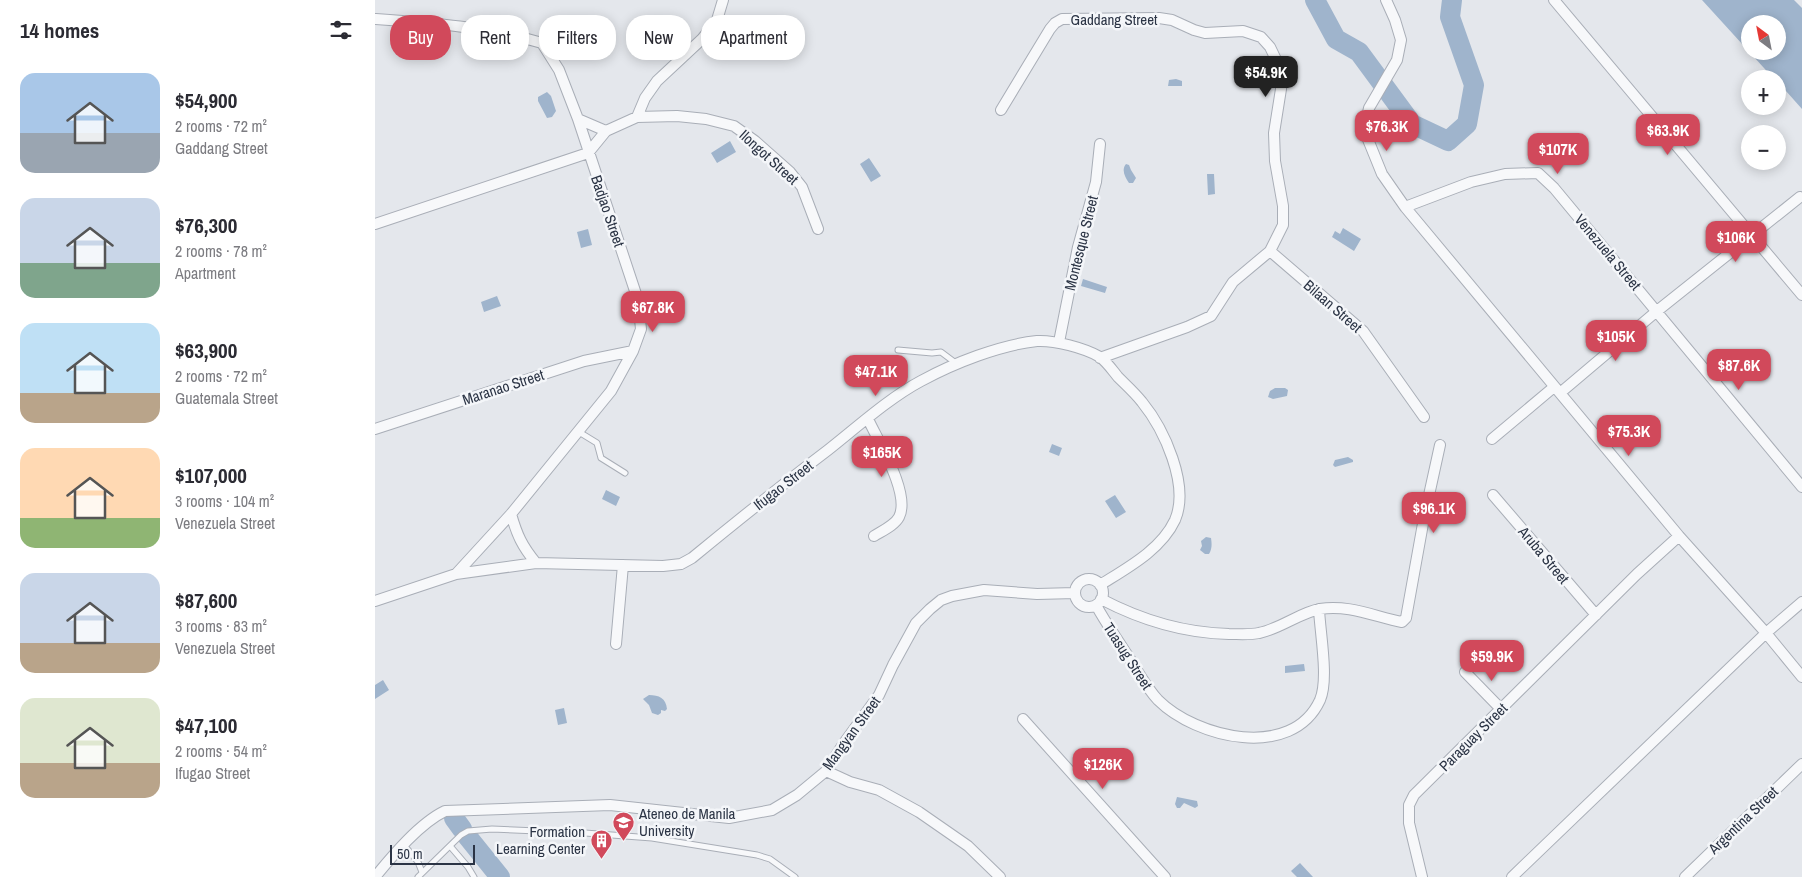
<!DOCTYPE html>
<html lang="en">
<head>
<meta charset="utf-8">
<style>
	:root { --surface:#fff; --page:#f2f2f3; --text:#2b2b33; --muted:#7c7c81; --accent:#d1495b }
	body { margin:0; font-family:"Archivo Narrow",sans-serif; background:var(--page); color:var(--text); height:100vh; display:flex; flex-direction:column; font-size:19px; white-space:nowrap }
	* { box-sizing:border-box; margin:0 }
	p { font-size:16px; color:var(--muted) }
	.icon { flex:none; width:28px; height:28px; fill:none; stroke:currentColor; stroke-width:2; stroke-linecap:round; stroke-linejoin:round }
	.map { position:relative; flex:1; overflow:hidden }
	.side { display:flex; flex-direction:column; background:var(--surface); width:375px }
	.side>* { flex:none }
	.hud { position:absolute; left:15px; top:15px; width:475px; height:45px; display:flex; gap:10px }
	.needle { width:32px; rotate:328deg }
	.buttons { position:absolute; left:1366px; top:15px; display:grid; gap:10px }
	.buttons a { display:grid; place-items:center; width:45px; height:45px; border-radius:50%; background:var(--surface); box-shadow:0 2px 12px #0003; font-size:25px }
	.scale { position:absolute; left:15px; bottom:12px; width:85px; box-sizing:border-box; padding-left:5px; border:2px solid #2b3445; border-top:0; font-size:14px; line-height:18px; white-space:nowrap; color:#2b3445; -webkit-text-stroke:4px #f4f6f9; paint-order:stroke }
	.price { position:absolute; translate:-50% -42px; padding:0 11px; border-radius:10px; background:var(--accent); color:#fff; font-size:16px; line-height:32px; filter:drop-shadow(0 1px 2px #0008) }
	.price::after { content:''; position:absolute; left:50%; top:30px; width:15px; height:11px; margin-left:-8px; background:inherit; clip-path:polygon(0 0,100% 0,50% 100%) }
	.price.current { background:#222; color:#fff }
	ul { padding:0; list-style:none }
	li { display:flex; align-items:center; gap:15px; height:125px; padding:0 20px }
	li span { display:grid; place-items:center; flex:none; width:140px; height:100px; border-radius:15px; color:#555 }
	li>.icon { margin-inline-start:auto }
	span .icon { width:60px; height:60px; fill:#fffc; stroke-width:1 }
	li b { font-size:21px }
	h2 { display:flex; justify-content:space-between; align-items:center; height:60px; padding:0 20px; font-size:21px }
	.pill { padding:0 18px; border-radius:20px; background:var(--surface); box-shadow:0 2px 12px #0003; font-size:18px; line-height:45px }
	.pill.current { background:var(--accent); color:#fff }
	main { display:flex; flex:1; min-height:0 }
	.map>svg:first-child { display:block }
	.water { fill:#9fb4cc; fill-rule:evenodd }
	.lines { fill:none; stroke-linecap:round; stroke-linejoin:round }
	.river { stroke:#9fb4cc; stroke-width:20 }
	.lane-casing { stroke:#a9aeb7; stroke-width:7 }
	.street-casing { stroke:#a9aeb7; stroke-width:12 }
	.lane { stroke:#f7f8fa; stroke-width:5 }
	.street { stroke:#f7f8fa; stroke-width:10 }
	.labels { text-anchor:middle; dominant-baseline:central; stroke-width:5; stroke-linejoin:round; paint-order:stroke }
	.street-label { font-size:15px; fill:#2b3445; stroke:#f4f6f9 }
	.poi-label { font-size:15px; fill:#2b3445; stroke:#f4f6f9; text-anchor:start }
</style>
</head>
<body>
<main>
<section class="side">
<h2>14 homes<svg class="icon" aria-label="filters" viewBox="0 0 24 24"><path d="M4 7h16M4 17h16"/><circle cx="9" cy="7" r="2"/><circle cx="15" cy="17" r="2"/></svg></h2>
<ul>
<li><span style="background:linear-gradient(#a9c7e8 60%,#9aa5b1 0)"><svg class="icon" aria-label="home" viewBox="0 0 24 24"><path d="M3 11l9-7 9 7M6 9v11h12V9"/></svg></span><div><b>$54,900</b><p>2 rooms · 72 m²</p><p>Gaddang Street</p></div></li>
<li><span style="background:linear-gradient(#c9d6e8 65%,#7fa58c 0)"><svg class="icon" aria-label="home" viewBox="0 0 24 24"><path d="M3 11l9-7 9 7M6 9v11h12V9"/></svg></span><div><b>$76,300</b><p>2 rooms · 78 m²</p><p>Apartment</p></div></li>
<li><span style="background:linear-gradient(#bfe0f5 70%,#b9a48a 0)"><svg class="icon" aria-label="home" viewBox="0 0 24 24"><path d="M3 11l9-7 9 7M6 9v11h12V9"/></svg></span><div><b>$63,900</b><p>2 rooms · 72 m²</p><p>Guatemala Street</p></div></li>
<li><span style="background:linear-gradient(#ffd9b3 70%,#8fb573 0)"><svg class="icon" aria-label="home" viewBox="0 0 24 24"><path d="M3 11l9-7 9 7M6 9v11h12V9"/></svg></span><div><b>$107,000</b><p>3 rooms · 104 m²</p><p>Venezuela Street</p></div></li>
<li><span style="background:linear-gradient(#c9d6e8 70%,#b9a48a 0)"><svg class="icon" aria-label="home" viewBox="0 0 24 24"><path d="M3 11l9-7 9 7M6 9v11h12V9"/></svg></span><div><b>$87,600</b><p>3 rooms · 83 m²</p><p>Venezuela Street</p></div></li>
<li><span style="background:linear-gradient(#dfe7d0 65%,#b9a48a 0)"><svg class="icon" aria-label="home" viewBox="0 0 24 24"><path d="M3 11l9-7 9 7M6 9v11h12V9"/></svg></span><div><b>$47,100</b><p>2 rooms · 54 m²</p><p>Ifugao Street</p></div></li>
</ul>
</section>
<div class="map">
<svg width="1427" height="877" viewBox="0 0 1427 877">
	<rect width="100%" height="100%" fill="#e4e7ec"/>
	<path class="water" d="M 1327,0 L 1419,0 L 1427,8 L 1427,109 L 1403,82 L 1402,79 L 1399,79 ZM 1375,24 L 1402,24 L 1402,51 L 1375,51 Z
		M 801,79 L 807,81 L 807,86 L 793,86 L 794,80 Z
		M 172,92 L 176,96 L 181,111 L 177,117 L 172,118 L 163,101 L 163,97 Z
		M 355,141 L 361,152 L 342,163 L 336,153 Z
		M 494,158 L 506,176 L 496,182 L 485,164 Z
		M 751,164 L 754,165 L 756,170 L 761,178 L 758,183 L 754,183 C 750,177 746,170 751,164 Z
		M 832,174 L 839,174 L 840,194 L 833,195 Z
		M 968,228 L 986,239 L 979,251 L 957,237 L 960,231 L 965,234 Z
		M 213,229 L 217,245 L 206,248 L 202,232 Z
		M 708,279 L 732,287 L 730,293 L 706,286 Z
		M 122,296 L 126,306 L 109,312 L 106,302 Z
		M 900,388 L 910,388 L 913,390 L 912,396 L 898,399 L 893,397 L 895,391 Z
		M 677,444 L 687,448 L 684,456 L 674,452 Z
		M 973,457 L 978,460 L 978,462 L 960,467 L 958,465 L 960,460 Z
		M 231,490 L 245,497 L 241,506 L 227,499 Z
		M 740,495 L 751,512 L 741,518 L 730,501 Z
		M 831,537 L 836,538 C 837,544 837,549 834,554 L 830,554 L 825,550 L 827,546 L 826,541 Z
		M 929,664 L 930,671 L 910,673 L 910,666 Z
		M 8,680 L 14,690 L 0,699 L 0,685 Z
		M 274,695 C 284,695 291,698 292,709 L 290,711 L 286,710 L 286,713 L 283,715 L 277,713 L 274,705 L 268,699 Z
		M 189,708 L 192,723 L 183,725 L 180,710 Z
		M 802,797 L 822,801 L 823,806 L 820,808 L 809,803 L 805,808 L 802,808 L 800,804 Z
		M 925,863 L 938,877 L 922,877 L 916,871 Z"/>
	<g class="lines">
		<path class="river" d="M 940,0 L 961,39 L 984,52 L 1037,124 L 1073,141 L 1092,124 L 1099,85 L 1075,17 L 1077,0
			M 79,818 L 87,829
			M 92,836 L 125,877"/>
		<defs>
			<path id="lane" d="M 523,350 L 557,353 L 566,352 L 582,364
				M 204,432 L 222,443 L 226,458 L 250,473
				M 29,845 L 43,862 L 47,872
				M 75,846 L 93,867 L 99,877
				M 43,877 L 86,835 L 93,831 L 117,829 L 210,833 L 277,838 L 382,855 L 395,859 L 420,877"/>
			<path id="street" d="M 1011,0 L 1020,20 L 1026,40 L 1022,60 L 994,108 L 991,121 L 992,137 L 1007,174 L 1030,207 L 1304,536 L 1391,633 L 1427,677
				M 1179,0 L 1427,295
				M 0,19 C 56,23 113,27 167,43 L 184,70 L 203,119 L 263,300 L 266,329 L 258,351 L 236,391 L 136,514 L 81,574
				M 626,110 L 675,29 L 680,23 L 687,19 L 784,18 L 797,20 L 819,30 L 830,33 L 868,31 L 886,37 L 895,47 L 906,70 L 906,89 L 899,133 L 900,161 L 908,206 L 908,225 L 895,251 L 858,282 L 836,316 L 812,327 L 725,358
				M 262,117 L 270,98 L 282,81 L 327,39 L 342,20 L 348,0
				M 203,119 L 231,131
				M 1030,207 L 1096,182 L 1130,174 L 1163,173 L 1179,188 L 1427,487
				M 0,224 L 213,153 L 231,131 L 262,117 L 302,116 L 331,119 L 359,126 L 380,141 L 415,172 L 427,187 L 443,229
				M 895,251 L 988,331 L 1049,417
				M 684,342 L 703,247 L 721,182 L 725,144
				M 1185,393 L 1282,311 L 1425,197
				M 493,419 C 503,441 536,494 524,517 C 520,525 507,531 499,536
				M 0,429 L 209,361 L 258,351
				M 1117,439 L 1179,387
				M 1118,495 L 1221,615
				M 136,514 C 142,535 147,546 161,563
				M700 593a14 14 0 1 1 28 0a14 14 0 1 1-28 0Z
				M 726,599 C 766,620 809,633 854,634 C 864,634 875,635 884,633 C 905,629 926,612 945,609 C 973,604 1001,617 1027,622 L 1031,618 L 1049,518 L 1065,445
				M 0,601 L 81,574 L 161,563 L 288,566 L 306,564 L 317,558 C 362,521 407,485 453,450 C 481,428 514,398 546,381 C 579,363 625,345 662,341 C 679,340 710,348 725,357 C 732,362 738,371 743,377 C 751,385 760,393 767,402 C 789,429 815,485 800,520 C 786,550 752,568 725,585
				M 721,605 C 730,622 741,637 751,653 C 762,669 770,686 783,700 C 821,738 917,761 945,700 C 954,679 945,633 944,609
				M 241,644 L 248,565
				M 1090,672 L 1126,709
				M 648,719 L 790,877
				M 451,771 L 475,782 L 504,790 L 544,812 L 593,846 L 625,877
				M 0,877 C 18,855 45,823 70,811 L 235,805 L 354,818 L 397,810 L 422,795 L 451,771 L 469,743 L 504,695 L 518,665 L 541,623 L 555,609 L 566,600 L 577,596 L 609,590 L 662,594 L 700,593
				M 1047,877 L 1034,823 L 1034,805 L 1039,795 L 1262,574 L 1304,536
				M 1137,877 L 1391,633 L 1427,602
				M 1310,877 L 1427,764"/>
		</defs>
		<use href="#lane" class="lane-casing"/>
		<use href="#street" class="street-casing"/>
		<use href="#lane" class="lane"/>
		<use href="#street" class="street"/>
	</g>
	<defs>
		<symbol id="university-pin" viewBox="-11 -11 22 30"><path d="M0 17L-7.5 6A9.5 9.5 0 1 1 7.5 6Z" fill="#d1495b" stroke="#f4f6f9"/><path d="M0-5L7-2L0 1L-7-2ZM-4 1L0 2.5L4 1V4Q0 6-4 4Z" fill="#fff"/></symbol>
		<symbol id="building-pin" viewBox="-11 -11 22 30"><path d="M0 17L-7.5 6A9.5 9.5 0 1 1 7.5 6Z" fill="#d1495b" stroke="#f4f6f9"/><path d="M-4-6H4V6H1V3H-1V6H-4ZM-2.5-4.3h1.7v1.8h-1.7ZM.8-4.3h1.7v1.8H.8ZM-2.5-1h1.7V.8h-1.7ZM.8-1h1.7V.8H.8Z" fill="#fff"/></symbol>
	</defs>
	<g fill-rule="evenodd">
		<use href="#university-pin" x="236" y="810" width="25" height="34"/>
		<use href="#building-pin" x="214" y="828" width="25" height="34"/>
	</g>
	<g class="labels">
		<g class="street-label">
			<text x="739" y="19">Gaddang Street</text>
			<text transform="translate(394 157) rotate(42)">Ilongot Street</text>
			<text transform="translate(233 211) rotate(71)">Badjao Street</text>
			<text transform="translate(706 243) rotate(-76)">Montesque Street</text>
			<text transform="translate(1233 252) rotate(50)">Venezuela Street</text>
			<text transform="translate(958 306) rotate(41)">Bilaan Street</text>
			<text transform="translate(128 387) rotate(-18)">Maranao Street</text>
			<text transform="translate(408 485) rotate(-38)">Ifugao Street</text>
			<text transform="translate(1169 555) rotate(50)">Aruba Street</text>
			<text transform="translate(753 656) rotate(57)">Tuasug Street</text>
			<text transform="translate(476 733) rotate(-54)">Mangyan Street</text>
			<text transform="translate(1098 737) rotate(-45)">Paraguay Street</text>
			<text transform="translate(1368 820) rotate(-44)">Argentina Street</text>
		</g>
		<g class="poi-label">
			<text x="264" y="813">Ateneo de Manila<tspan x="264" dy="17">University</tspan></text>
			<text x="210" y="831" text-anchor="end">Formation<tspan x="210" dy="17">Learning Center</tspan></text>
		</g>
	</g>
</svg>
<div class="buttons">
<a><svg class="needle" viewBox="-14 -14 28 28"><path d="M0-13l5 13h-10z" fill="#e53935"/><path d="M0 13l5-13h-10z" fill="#7c7c81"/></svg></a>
<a>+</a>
<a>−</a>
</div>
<div class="scale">50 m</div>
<b class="price current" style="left:891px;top:98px">$54.9K</b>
<b class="price" style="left:1012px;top:152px">$76.3K</b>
<b class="price" style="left:1293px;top:156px">$63.9K</b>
<b class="price" style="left:1183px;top:175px">$107K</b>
<b class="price" style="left:1361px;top:263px">$106K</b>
<b class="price" style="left:278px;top:333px">$67.8K</b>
<b class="price" style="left:1241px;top:362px">$105K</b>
<b class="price" style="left:1364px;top:391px">$87.6K</b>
<b class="price" style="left:501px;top:397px">$47.1K</b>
<b class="price" style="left:1254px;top:457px">$75.3K</b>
<b class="price" style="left:507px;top:478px">$165K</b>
<b class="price" style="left:1059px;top:534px">$96.1K</b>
<b class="price" style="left:1117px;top:682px">$59.9K</b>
<b class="price" style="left:728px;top:790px">$126K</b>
<div class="hud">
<a class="pill current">Buy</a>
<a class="pill">Rent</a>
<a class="pill">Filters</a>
<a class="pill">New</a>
<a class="pill">Apartment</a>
</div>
</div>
</main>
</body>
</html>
